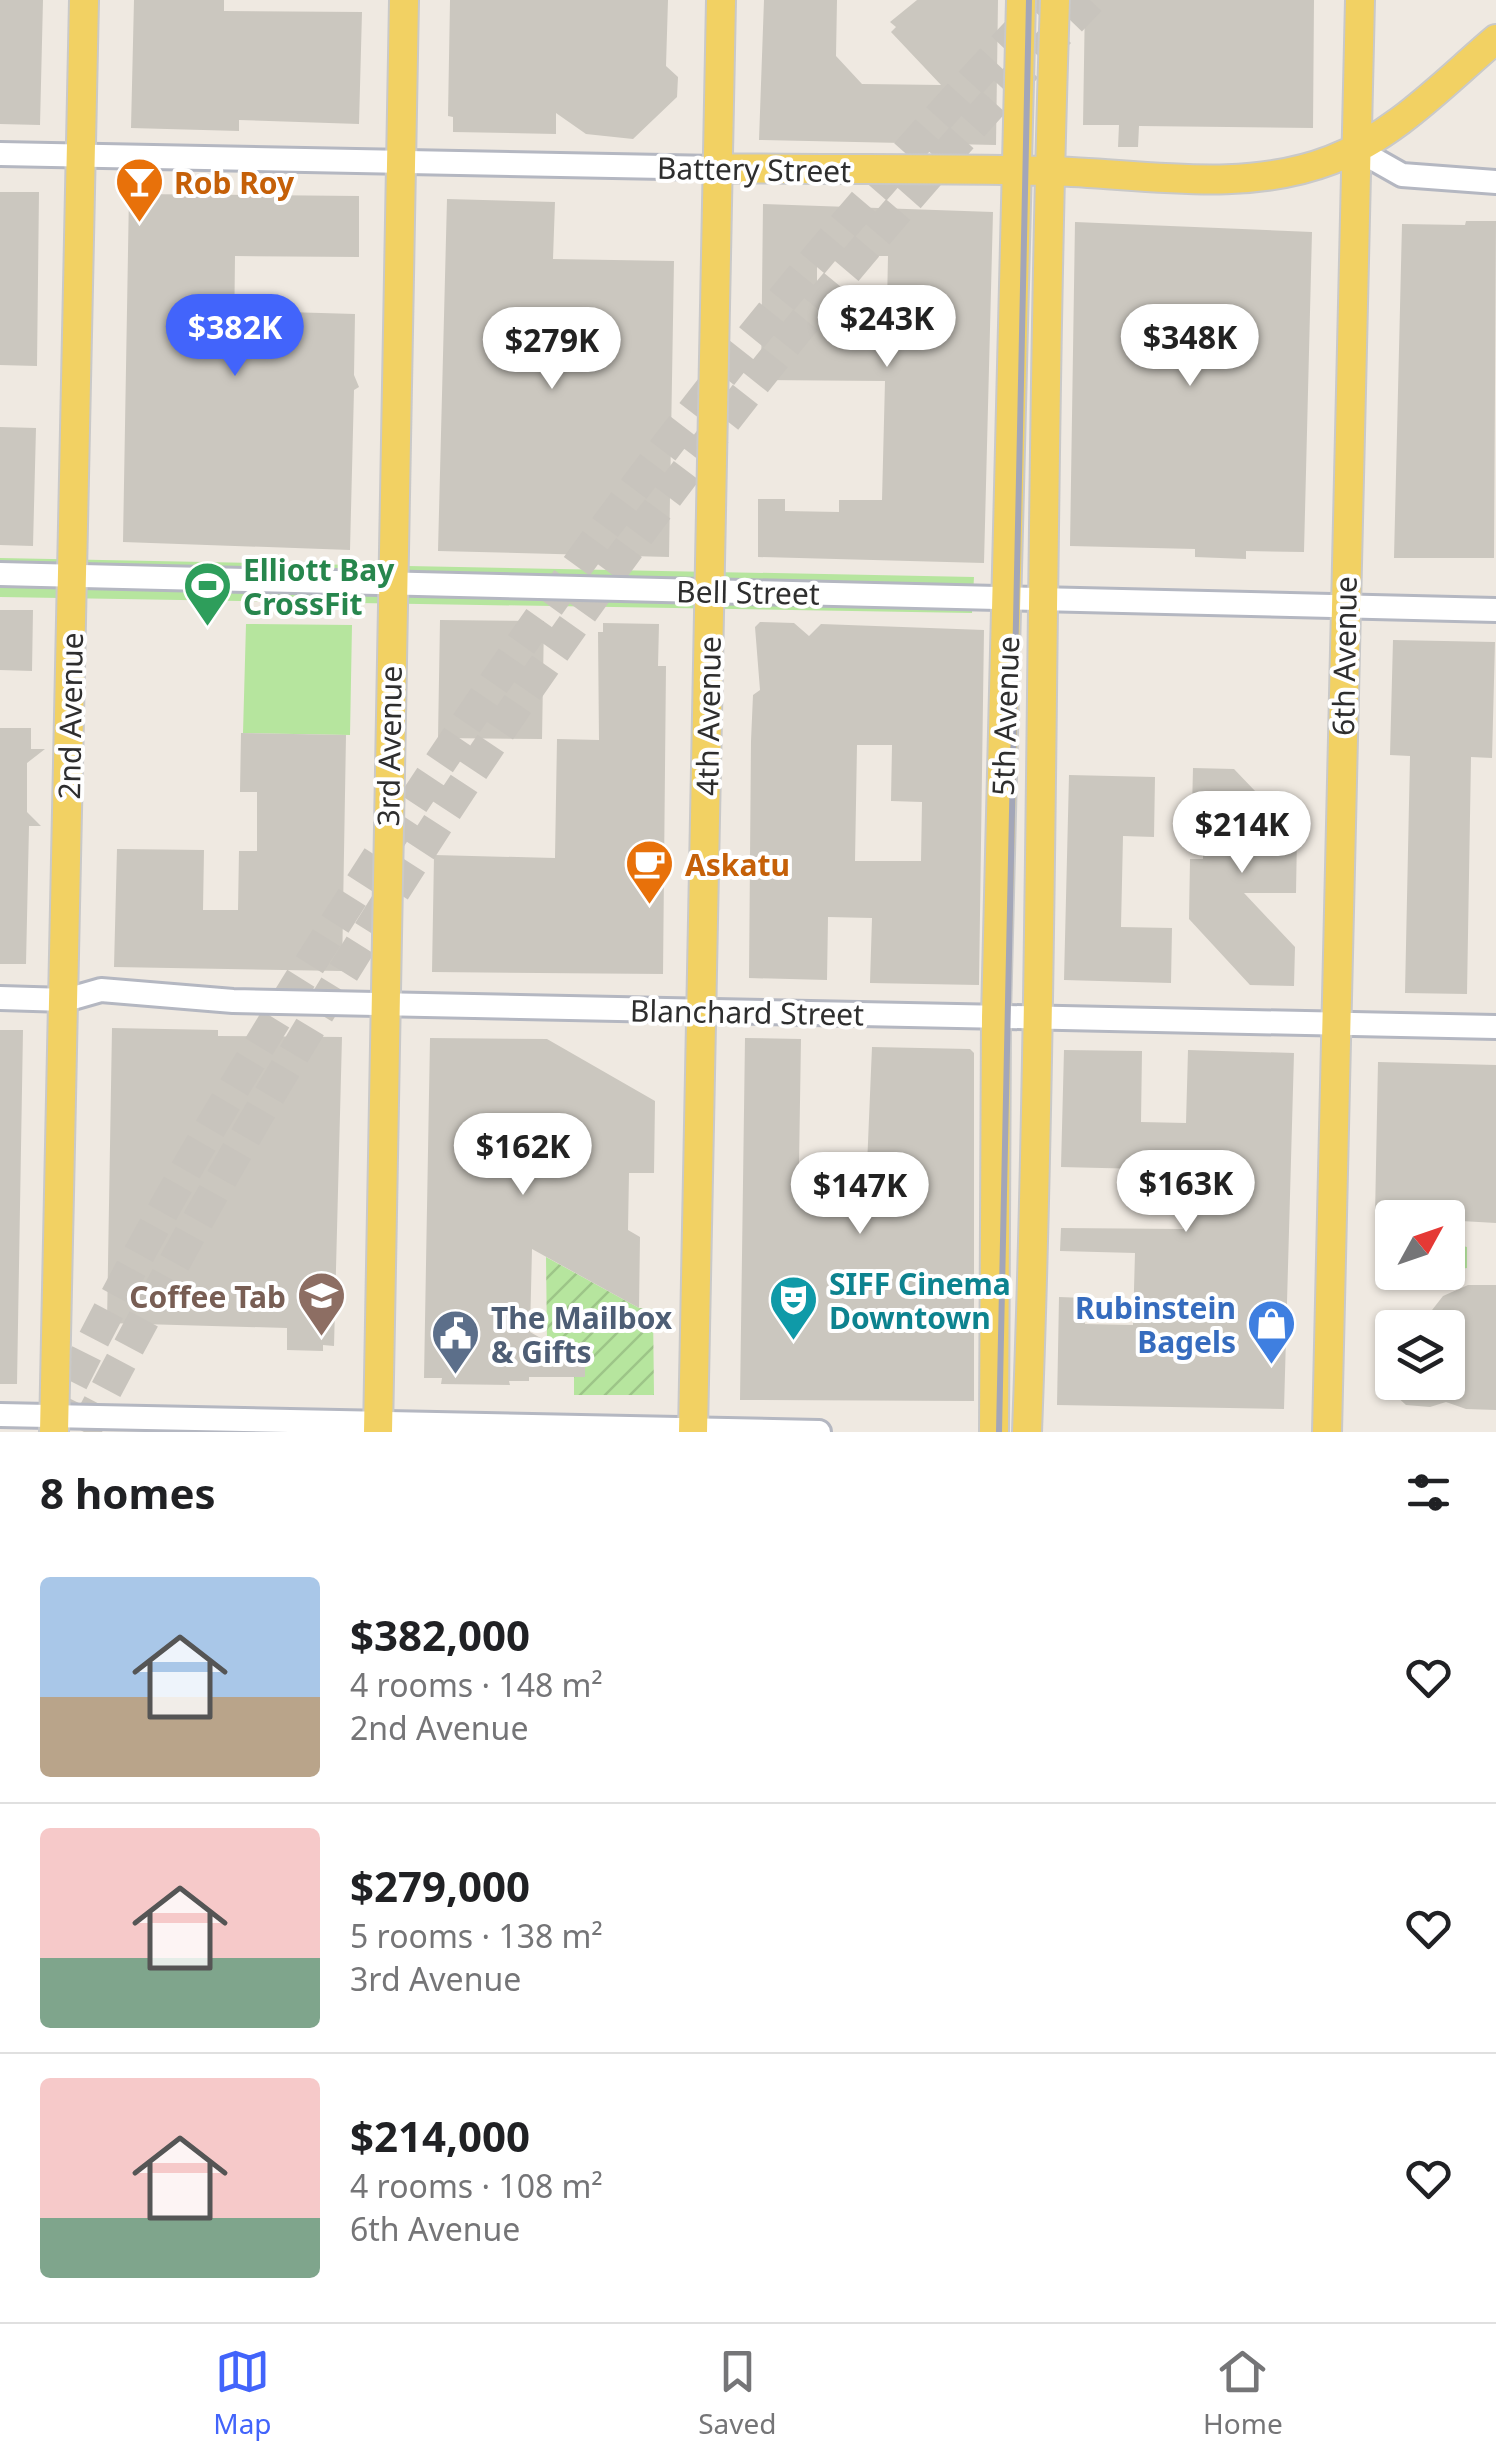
<!DOCTYPE html>
<html lang="en">
<head>
<meta charset="utf-8">
<style>
	:root { --surface:#fff; --page:#f2f2f2; --text:#202124; --muted:#757577; --line:#e0e0e0; --accent:#4264fb }
	body { margin:0; font-family:"Noto Sans",sans-serif; background:var(--page); color:var(--text); height:100vh; display:flex; flex-direction:column; font-size:38px; white-space:nowrap }
	* { box-sizing:border-box; margin:0 }
	p { font-size:32px; color:var(--muted) }
	.icon { flex:none; width:55px; height:55px; fill:none; stroke:currentColor; stroke-width:2; stroke-linecap:round; stroke-linejoin:round }
	.map { position:relative; height:1432px; overflow:hidden }
	.details { display:flex; flex-direction:column; background:var(--surface); flex:1 }
	.details>* { flex:none }
	.needle { width:65px; rotate:50deg }
	.tools { position:absolute; left:1375px; top:1200px; display:grid; gap:20px }
	.tools a { display:grid; place-items:center; width:90px; height:90px; border-radius:10px; background:var(--surface); box-shadow:0 2px 8px #0004; font-size:50px }
	.price { position:absolute; translate:-50% -85px; padding:0 22px; border-radius:35px; background:#fff; color:#222; font-size:32px; line-height:65px; filter:drop-shadow(0 2px 5px #0008) }
	.price::after { content:''; position:absolute; left:50%; top:60px; width:30px; height:22px; margin-left:-15px; background:inherit; clip-path:polygon(0 0,100% 0,50% 100%) }
	.price.selected { background:var(--accent); color:#fff }
	ul { padding:0; list-style:none }
	li { display:flex; align-items:center; gap:30px; height:250px; padding:0 40px }
	li+li { border-top:2px solid var(--line) }
	li span { display:grid; place-items:center; flex:none; width:280px; height:200px; border-radius:10px; color:#555 }
	li>.icon { margin-inline-start:auto }
	span .icon { width:120px; height:120px; fill:#fffc; stroke-width:1 }
	li b { font-size:42px }
	h2 { display:flex; justify-content:space-between; align-items:center; height:120px; padding:0 40px; font-size:42px }
	.menu { display:flex; justify-content:space-around; align-items:center; height:140px; border-top:2px solid var(--line); background:var(--surface); font-size:28px; color:var(--muted) }
	.menu a { display:grid; justify-items:center; gap:5px }
	.menu .selected { color:var(--accent) }
	.map>svg:first-child { display:block }
	.park { fill:#b6e59e }
	.garden { fill:url(#garden-furrows) }
	.building { fill:#cbc7bf; fill-rule:evenodd }
	.lines { fill:none; stroke-linecap:round; stroke-linejoin:round }
	.highway-tunnel { stroke:#c8c4bd; stroke-width:32; stroke-dasharray:32 16; stroke-linecap:butt }
	.minor-casing { stroke:#b4b7c1; stroke-width:28 }
	.major-casing { stroke:#c9c9c9; stroke-width:32 }
	.minor { stroke:#fff; stroke-width:22 }
	.major { stroke:#f2d163; stroke-width:28 }
	.rail { stroke:#a3a6b8; stroke-width:6 }
	.labels { text-anchor:middle; dominant-baseline:central; stroke-width:8; stroke-linejoin:round; paint-order:stroke }
	.street-label { font-size:30px; fill:#2e2e2e; stroke:#fff }
	.food-label { font-size:30px; font-weight:bold; fill:#c56008; stroke:#fff; text-anchor:start }
	.leisure-label { font-size:30px; font-weight:bold; fill:#27864d; stroke:#fff; text-anchor:start }
	.culture-label { font-size:30px; font-weight:bold; fill:#0d838f; stroke:#fff; text-anchor:start }
	.education-label { font-size:30px; font-weight:bold; fill:#785e54; stroke:#fff; text-anchor:end }
	.shop-label { font-size:30px; font-weight:bold; fill:#366cbe; stroke:#fff; text-anchor:end }
	.service-label { font-size:30px; font-weight:bold; fill:#4e5e75; stroke:#fff; text-anchor:start }
</style>
</head>
<body>
<div class="map">
<svg width="1496" height="1432" viewBox="0 0 1496 1432">
	<defs>
		<pattern id="garden-furrows" width="10" height="10" patternUnits="userSpaceOnUse" patternTransform="scale(2.5)"><rect width="10" height="10" fill="#b6e59e"/><path d="M-1 1l2-2M0 10L10 0M9 11l2-2" fill="none" stroke="#9dc588"/></pattern>
	</defs>
	<rect width="100%" height="100%" fill="#efe9e1"/>
	<path class="park" d="M 0,558 L 974,577 L 972,613 L 0,597 Z
		M 246,624 L 352,625 L 350,735 L 243,733 Z
		M 1455,1244 L 1467,1247 L 1467,1268 L 1448,1271 L 1448,1245 Z"/>
	<path class="garden" d="M 546,1257 L 639,1308 L 653,1309 L 654,1395 L 574,1395 L 574,1377 L 585,1363 L 547,1341 Z"/>
	<path class="building" d="M 0,0 L 43,0 L 40,125 L 0,124 Z
		M 134,0 L 224,0 L 224,11 L 362,12 L 359,124 L 239,120 L 239,131 L 131,128 Z
		M 450,0 L 668,0 L 666,66 L 678,77 L 677,97 L 633,139 L 586,134 L 556,113 L 556,134 L 453,132 L 453,117 L 448,116 Z
		M 764,0 L 837,0 L 836,56 L 862,84 L 941,85 L 891,32 L 896,27 L 890,22 L 917,0 L 998,0 L 996,145 L 759,140 Z
		M 1085,0 L 1314,0 L 1313,128 L 1139,126 L 1138,147 L 1118,147 L 1119,125 L 1083,125 Z
		M 0,192 L 39,192 L 37,366 L 0,365 Z
		M 129,194 L 359,196 L 359,257 L 235,256 L 234,341 L 286,341 L 287,312 L 355,314 L 354,375 L 359,387 L 354,390 L 350,550 L 123,542 Z
		M 447,199 L 555,202 L 553,259 L 674,261 L 669,557 L 438,551 Z
		M 763,204 L 993,212 L 984,563 L 758,557 L 758,499 L 785,499 L 785,511 L 839,512 L 839,500 L 882,500 L 885,381 L 761,380 ZM 817,256 L 888,256 L 887,304 L 817,303 Z
		M 1466,221 L 1496,221 L 1494,558 L 1394,558 L 1402,224 L 1465,225 Z
		M 1075,222 L 1312,232 L 1304,552 L 1246,551 L 1246,559 L 1195,557 L 1195,549 L 1070,546 Z
		M 0,427 L 36,428 L 33,546 L 0,545 Z
		M 0,610 L 33,610 L 32,671 L 0,670 Z
		M 440,620 L 544,621 L 542,739 L 438,738 Z
		M 760,622 L 794,623 L 809,636 L 821,624 L 984,630 L 979,985 L 870,983 L 872,918 L 828,917 L 827,980 L 749,978 L 751,741 L 753,695 L 760,690 L 755,627 ZM 857,745 L 892,745 L 891,801 L 922,802 L 921,861 L 855,861 Z
		M 603,623 L 659,624 L 658,666 L 666,666 L 663,974 L 432,972 L 434,855 L 555,858 L 557,739 L 599,740 L 598,632 L 603,632 Z
		M 1393,640 L 1495,642 L 1492,758 L 1471,757 L 1467,994 L 1405,993 L 1410,756 L 1390,755 Z
		M 0,728 L 31,728 L 31,749 L 45,749 L 27,763 L 27,812 L 41,826 L 29,826 L 26,964 L 0,964 Z
		M 241,733 L 346,735 L 342,971 L 114,967 L 117,849 L 204,850 L 203,910 L 238,910 L 239,851 L 257,851 L 257,792 L 240,792 Z
		M 1193,768 L 1234,769 L 1297,835 L 1296,893 L 1244,893 L 1295,947 L 1294,986 L 1250,985 L 1189,919 L 1190,859 L 1203,859 L 1203,839 L 1212,830 L 1192,809 Z
		M 1069,775 L 1155,777 L 1154,837 L 1123,836 L 1121,927 L 1172,928 L 1171,983 L 1064,980 Z
		M 112,1028 L 218,1030 L 218,1036 L 342,1037 L 334,1346 L 323,1345 L 323,1351 L 287,1350 L 287,1328 L 107,1323 Z
		M 0,1030 L 23,1030 L 17,1384 L 0,1384 Z
		M 430,1038 L 547,1039 L 655,1101 L 654,1173 L 629,1173 L 628,1230 L 640,1237 L 639,1308 L 532,1249 L 530,1332 L 585,1363 L 585,1377 L 529,1377 L 529,1381 L 509,1381 L 510,1385 L 441,1384 L 442,1378 L 424,1378 Z
		M 745,1038 L 801,1039 L 799,1164 L 867,1166 L 872,1047 L 970,1049 L 974,1053 L 974,1401 L 740,1400 Z
		M 1064,1050 L 1142,1051 L 1141,1122 L 1186,1123 L 1188,1050 L 1294,1053 L 1284,1409 L 1057,1405 L 1059,1297 L 1086,1298 L 1085,1324 L 1133,1325 L 1135,1253 L 1060,1251 L 1061,1228 L 1183,1229 L 1184,1170 L 1061,1167 Z
		M 1378,1062 L 1496,1065 L 1496,1223 L 1375,1216 Z
		M 1468,1285 L 1496,1285 L 1496,1410 L 1466,1409 L 1446,1402 L 1430,1407 L 1406,1405 L 1381,1382 L 1448,1382 L 1448,1328 L 1418,1328 L 1443,1296 Z"/>
	<g class="lines">
		<path class="highway-tunnel" d="M 51,1425 C 137,1247 239,1074 346,907 C 550,585 783,275 1048,0
			M 84,1432 C 352,914 683,420 1090,0"/>
		<defs>
			<path id="minor" d="M 1356,149 L 1402,175 L 1496,182
				M 0,154 L 717,168
				M 0,574 L 1496,610
				M 0,998 L 66,1000 L 101,990 L 233,1001 L 1496,1027
				M 0,1415 L 819,1432"/>
			<path id="major" d="M 717,168 C 829,170 941,168 1052,171 C 1144,174 1243,194 1331,160 C 1395,136 1445,82 1496,39
				M 54,1432 L 84,0
				M 378,1432 L 404,0
				M 693,1432 L 721,0
				M 994,1432 L 996,1017 L 1021,0
				M 1027,1432 C 1045,955 1039,477 1055,0
				M 1327,1432 L 1360,0"/>
		</defs>
		<use href="#minor" class="minor-casing"/>
		<use href="#major" class="major-casing"/>
		<use href="#minor" class="minor"/>
		<use href="#major" class="major"/>
		<path class="rail" d="M 999,1432 L 1029,0"/>
	</g>
	<defs>
		<symbol id="bar-pin" viewBox="-11 -11 22 30"><path d="M0 17L-7.5 6A9.5 9.5 0 1 1 7.5 6Z" fill="#e8710a" stroke="#fff"/><path d="M-6-5H6L.8 .8V4.5H3.5V6h-7V4.5H-.8V.8Z" fill="#fff"/></symbol>
		<symbol id="stadium-pin" viewBox="-11 -11 22 30"><path d="M0 17L-7.5 6A9.5 9.5 0 1 1 7.5 6Z" fill="#2e9e5b" stroke="#fff"/><path d="M0-5a6.5 5 0 1 0 0 10a6.5 5 0 1 0 0-10ZM-3.5-1.8h7v3.6h-7Z" fill="#fff"/></symbol>
		<symbol id="cafe-pin" viewBox="-11 -11 22 30"><path d="M0 17L-7.5 6A9.5 9.5 0 1 1 7.5 6Z" fill="#e8710a" stroke="#fff"/><path d="M-5.5-4.5H6V0H3Q3 3.5 0 3.5H-2.5Q-5.5 3.5-5.5 0ZM3-3.2v2h1.7v-2ZM-6 4.5H4V6H-6Z" fill="#fff"/></symbol>
		<symbol id="school-pin" viewBox="-11 -11 22 30"><path d="M0 17L-7.5 6A9.5 9.5 0 1 1 7.5 6Z" fill="#8d6e63" stroke="#fff"/><path d="M0-5L7-2L0 1L-7-2ZM-4 1L0 2.5L4 1V4Q0 6-4 4Z" fill="#fff"/></symbol>
		<symbol id="theatre-pin" viewBox="-11 -11 22 30"><path d="M0 17L-7.5 6A9.5 9.5 0 1 1 7.5 6Z" fill="#0f9aa8" stroke="#fff"/><path d="M-5-5.5Q0-4 5-5.5V0Q5 5 0 6Q-5 5-5 0ZM-3.3-2.5H-1v1.5H-3.3ZM1-2.5H3.3v1.5H1ZM-2.8 1Q0 5.5 2.8 1Z" fill="#fff"/></symbol>
		<symbol id="shop-pin" viewBox="-11 -11 22 30"><path d="M0 17L-7.5 6A9.5 9.5 0 1 1 7.5 6Z" fill="#3f7fe0" stroke="#fff"/><path d="M-5-2.5h2.3a2.7 3.5 0 0 1 5.4 0H5L5.5 6h-11ZM-1.5-2.5h3a1.5 2.3 0 0 0-3 0Z" fill="#fff"/></symbol>
		<symbol id="civic-pin" viewBox="-11 -11 22 30"><path d="M0 17L-7.5 6A9.5 9.5 0 1 1 7.5 6Z" fill="#5c6f8a" stroke="#fff"/><path d="M-.6-6.5H3V-4.5H.6V-3L4-1V1h2V6H-6V1h2V-1L-.6-3ZM-1.2 2.5V6h2.4V2.5Z" fill="#fff"/></symbol>
	</defs>
	<g fill-rule="evenodd">
		<use href="#bar-pin" x="112" y="154" width="55" height="75"/>
		<use href="#stadium-pin" x="180" y="558" width="55" height="75"/>
		<use href="#cafe-pin" x="622" y="836" width="55" height="75"/>
		<use href="#school-pin" x="294" y="1268" width="55" height="75"/>
		<use href="#theatre-pin" x="766" y="1272" width="55" height="75"/>
		<use href="#shop-pin" x="1244" y="1296" width="55" height="75"/>
		<use href="#civic-pin" x="428" y="1306" width="55" height="75"/>
	</g>
	<g class="labels">
		<g class="street-label">
			<text transform="translate(754 169) rotate(1)">Battery Street</text>
			<text transform="translate(748 592) rotate(1)">Bell Street</text>
			<text transform="translate(1344 656) rotate(-89)">6th Avenue</text>
			<text transform="translate(70 716) rotate(-89)">2nd Avenue</text>
			<text transform="translate(708 716) rotate(-89)">4th Avenue</text>
			<text transform="translate(1005 716) rotate(-88)">5th Avenue</text>
			<text transform="translate(389 746) rotate(-89)">3rd Avenue</text>
			<text transform="translate(747 1012) rotate(1)">Blanchard Street</text>
		</g>
		<g class="food-label">
			<text x="174" y="182">Rob Roy</text>
			<text x="685" y="864">Askatu</text>
		</g>
		<g class="leisure-label">
			<text x="243" y="569">Elliott Bay<tspan x="243" dy="34">CrossFit</tspan></text>
		</g>
		<g class="culture-label">
			<text x="829" y="1283">SIFF Cinema<tspan x="829" dy="34">Downtown</tspan></text>
		</g>
		<g class="education-label">
			<text x="286" y="1296">Coffee Tab</text>
		</g>
		<g class="shop-label">
			<text x="1236" y="1307">Rubinstein<tspan x="1236" dy="34">Bagels</tspan></text>
		</g>
		<g class="service-label">
			<text x="491" y="1317">The Mailbox<tspan x="491" dy="34">&amp; Gifts</tspan></text>
		</g>
	</g>
</svg>
<div class="tools">
<a><svg class="needle" viewBox="-14 -14 28 28"><path d="M0-13l5 13h-10z" fill="#e53935"/><path d="M0 13l5-13h-10z" fill="#757577"/></svg></a>
<a><svg class="icon" aria-label="layers" viewBox="0 0 24 24"><path d="M12 4l9 5-9 5-9-5zM3 14l9 5 9-5"/></svg></a>
</div>
<b class="price" style="left:887px;top:370px">$243K</b>
<b class="price selected" style="left:235px;top:379px">$382K</b>
<b class="price" style="left:1190px;top:389px">$348K</b>
<b class="price" style="left:552px;top:392px">$279K</b>
<b class="price" style="left:1242px;top:876px">$214K</b>
<b class="price" style="left:523px;top:1198px">$162K</b>
<b class="price" style="left:1186px;top:1235px">$163K</b>
<b class="price" style="left:860px;top:1237px">$147K</b>
</div>
<section class="details">
<h2>8 homes<svg class="icon" aria-label="filters" viewBox="0 0 24 24"><path d="M4 7h16M4 17h16"/><circle cx="9" cy="7" r="2"/><circle cx="15" cy="17" r="2"/></svg></h2>
<ul>
<li><span style="background:linear-gradient(#a9c7e8 60%,#b9a48a 0)"><svg class="icon" aria-label="home" viewBox="0 0 24 24"><path d="M3 11l9-7 9 7M6 9v11h12V9"/></svg></span><div><b>$382,000</b><p>4 rooms · 148 m²</p><p>2nd Avenue</p></div><svg class="icon" aria-label="heart" viewBox="0 0 24 24"><path d="M12 20l-8-8c-3-5 5-10 8-4 3-6 11-1 8 4z"/></svg></li>
<li><span style="background:linear-gradient(#f6c9c9 65%,#7fa58c 0)"><svg class="icon" aria-label="home" viewBox="0 0 24 24"><path d="M3 11l9-7 9 7M6 9v11h12V9"/></svg></span><div><b>$279,000</b><p>5 rooms · 138 m²</p><p>3rd Avenue</p></div><svg class="icon" aria-label="heart" viewBox="0 0 24 24"><path d="M12 20l-8-8c-3-5 5-10 8-4 3-6 11-1 8 4z"/></svg></li>
<li><span style="background:linear-gradient(#f6c9c9 70%,#7fa58c 0)"><svg class="icon" aria-label="home" viewBox="0 0 24 24"><path d="M3 11l9-7 9 7M6 9v11h12V9"/></svg></span><div><b>$214,000</b><p>4 rooms · 108 m²</p><p>6th Avenue</p></div><svg class="icon" aria-label="heart" viewBox="0 0 24 24"><path d="M12 20l-8-8c-3-5 5-10 8-4 3-6 11-1 8 4z"/></svg></li>
</ul>
</section>
<nav class="menu">
<a class="selected"><svg class="icon" aria-label="map" viewBox="0 0 24 24"><path d="M3 6l6-2 6 2 6-2v14l-6 2-6-2-6 2zM9 4v14M15 6v14"/></svg>Map</a>
<a><svg class="icon" aria-label="saved" viewBox="0 0 24 24"><path d="M7 4h10v16l-5-4-5 4z"/></svg>Saved</a>
<a><svg class="icon" aria-label="home" viewBox="0 0 24 24"><path d="M3 11l9-7 9 7M6 9v11h12V9"/></svg>Home</a>
</nav>
</body>
</html>
